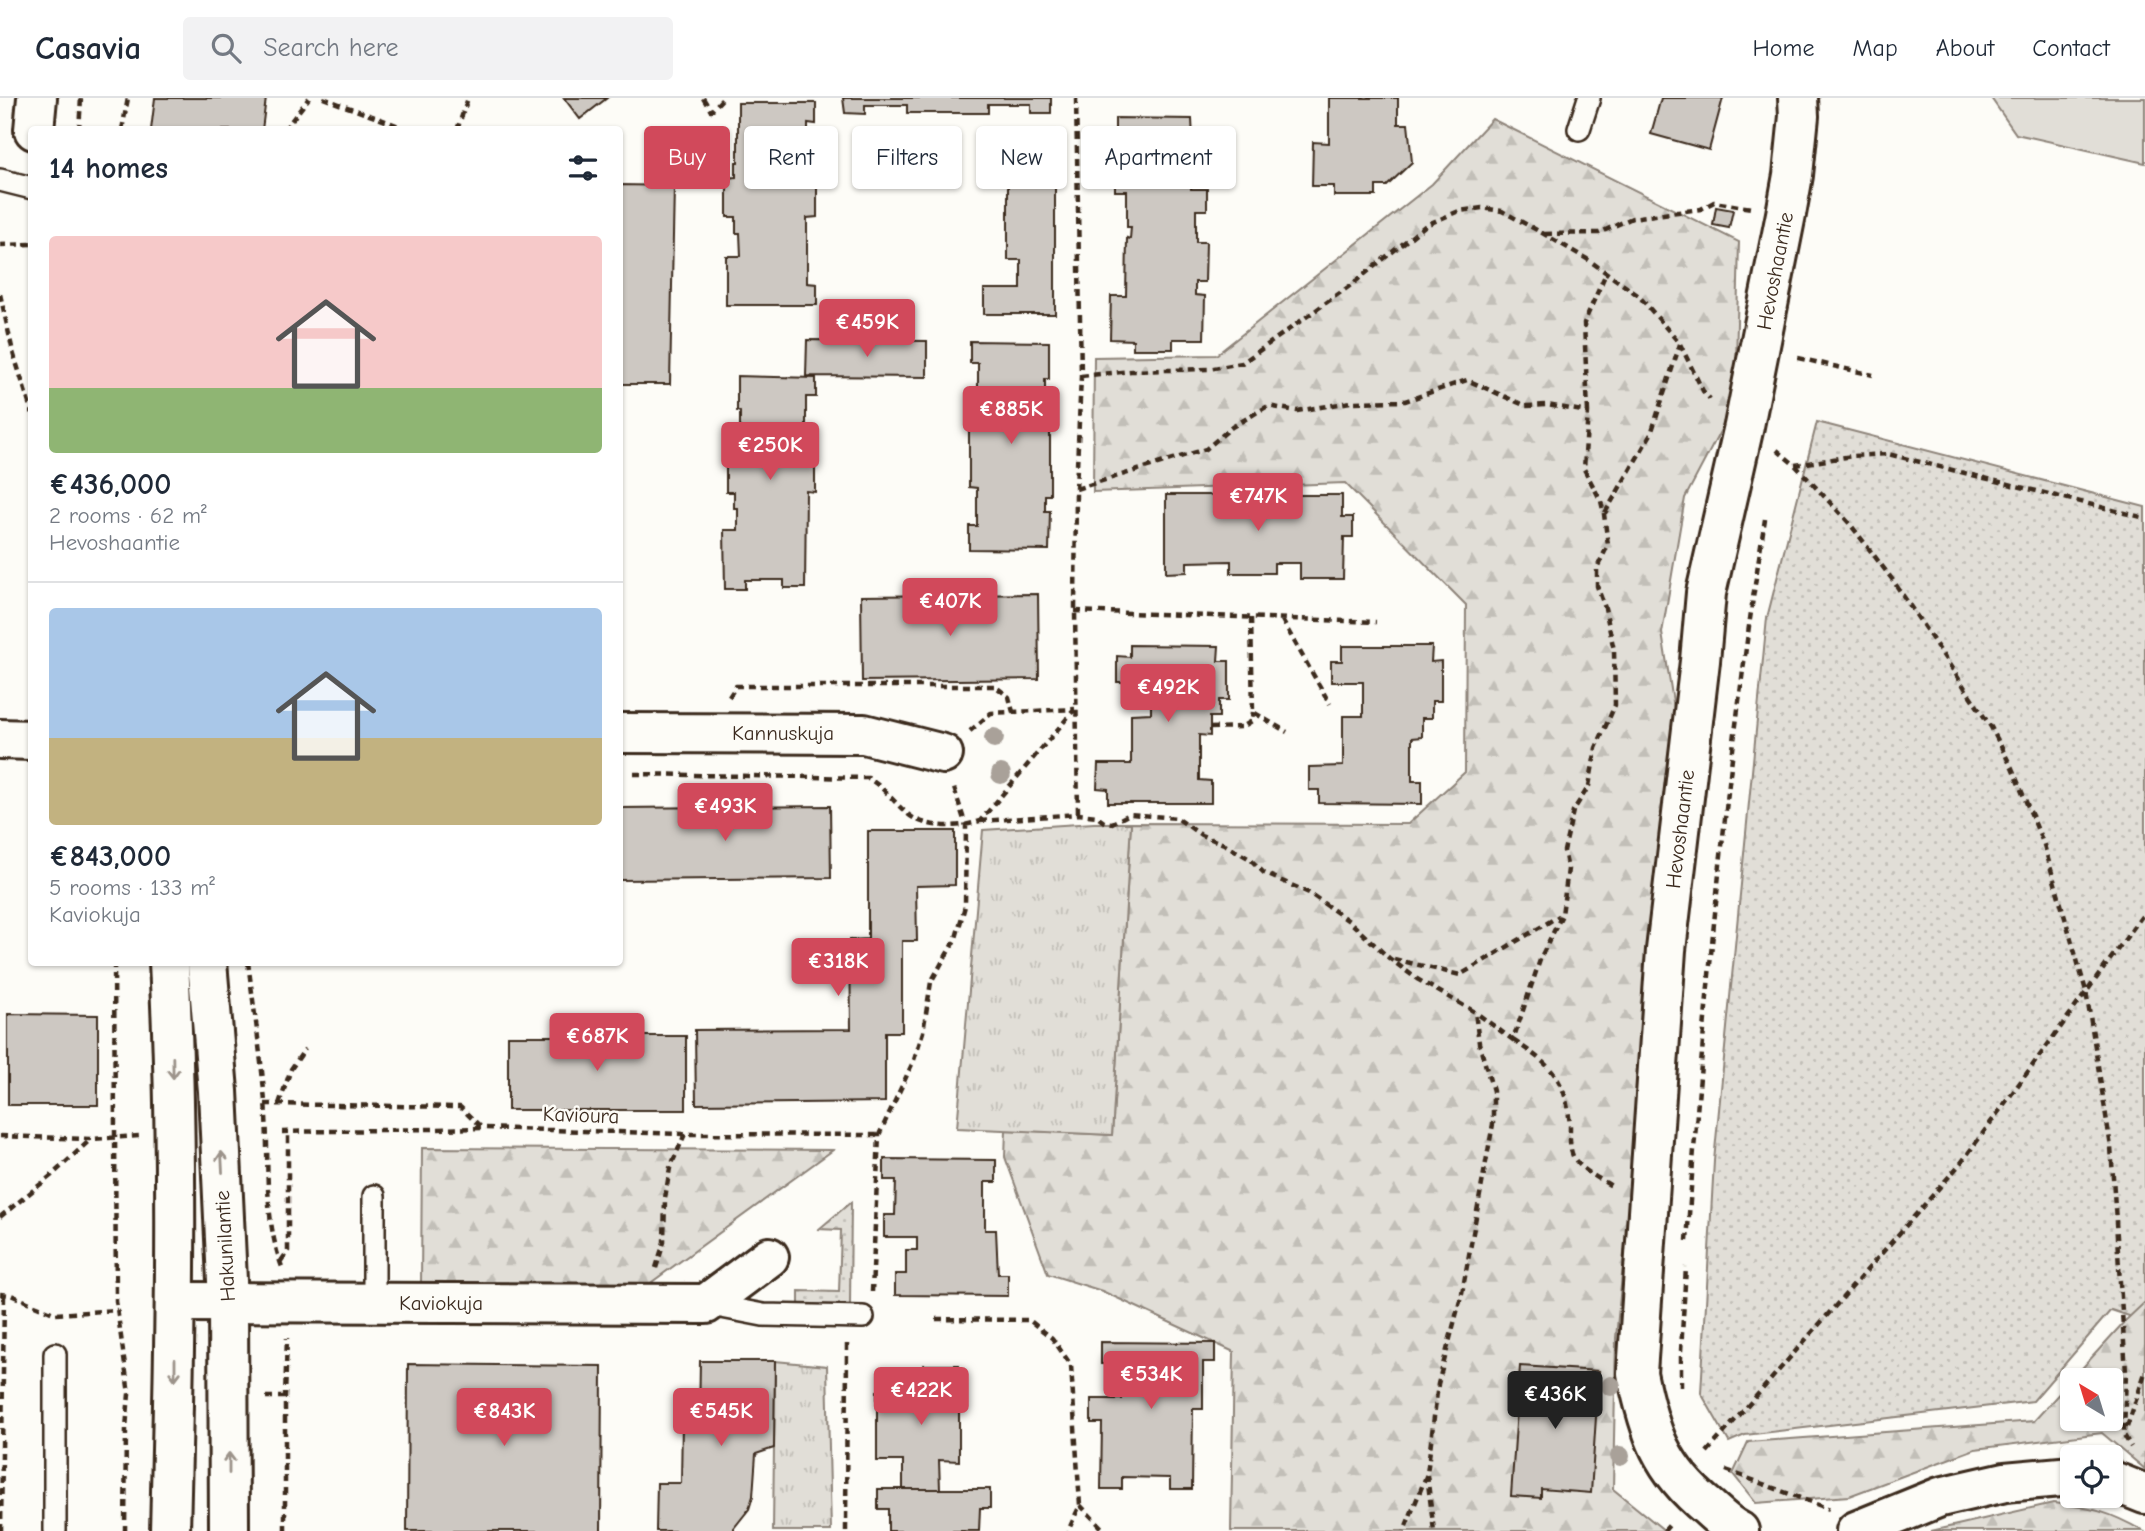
<!DOCTYPE html>
<html lang="en">
<head>
<meta charset="utf-8">
<style>
	:root { --surface:#fff; --page:#f2f2f3; --text:#1f2937; --muted:#747a83; --line:#e0e1e3; --accent:#d1495b }
	body { margin:0; font-family:"Comic Neue",sans-serif; background:var(--page); color:var(--text); height:100vh; display:flex; flex-direction:column; font-size:26px; white-space:nowrap }
	* { box-sizing:border-box; margin:0 }
	p { font-size:23px; color:var(--muted) }
	.icon { flex:none; width:38px; height:38px; fill:none; stroke:currentColor; stroke-width:2; stroke-linecap:round; stroke-linejoin:round }
	.map { position:relative; flex:1; overflow:hidden }
	.panel { position:absolute; left:28px; top:28px; width:595px; height:840px; display:flex; flex-direction:column; background:var(--surface); border-radius:7px; box-shadow:0 2px 5px #0004 }
	.panel>* { flex:none }
	.top-card { position:absolute; left:644px; top:28px; width:665px; height:63px; display:flex; gap:14px }
	.needle { width:46px; rotate:322deg }
	.buttons { position:absolute; left:2060px; top:1270px; display:grid; gap:14px }
	.buttons a { display:grid; place-items:center; width:63px; height:63px; border-radius:7px; background:var(--surface); box-shadow:0 2px 5px #0004; font-size:35px }
	.price { position:absolute; translate:-50% -60px; padding:0 16px; border-radius:7px; background:var(--accent); color:#fff; font-size:23px; line-height:46px; filter:drop-shadow(0 2px 4px #0008) }
	.price::after { content:''; position:absolute; left:50%; top:42px; width:21px; height:16px; margin-left:-10px; background:inherit; clip-path:polygon(0 0,100% 0,50% 100%) }
	.price.on { background:#222; color:#fff }
	ul { padding:0; list-style:none }
	li { display:grid; align-content:center; gap:14px; height:371px; padding:0 21px }
	li+li { border-top:2px solid var(--line) }
	li span { display:grid; place-items:center; height:217px; border-radius:7px; color:#555 }
	li>.icon { margin-inline-start:auto }
	span .icon { width:126px; height:126px; fill:#fffc; stroke-width:1 }
	li b { font-size:30px }
	h2 { display:flex; justify-content:space-between; align-items:center; height:84px; padding:0 21px; font-size:30px }
	.pill { padding:0 24px; border-radius:7px; background:var(--surface); box-shadow:0 2px 5px #0004; font-size:24px; line-height:63px }
	.pill.on { background:var(--accent); color:#fff }
	header { display:flex; align-items:center; gap:42px; box-sizing:border-box; height:98px; padding:0 35px; background:var(--surface); border-bottom:2px solid var(--line) }
	header strong { font-size:33px }
	nav { display:flex; gap:38px; margin-inline-start:auto; font-size:24px }
	.search { width:490px; height:63px; background:var(--page); display:flex; align-items:center; gap:18px; box-sizing:border-box; padding:0 24px; border-radius:7px; color:var(--muted); font-size:26px }
	.map>svg:first-child { display:block }
	.grass { fill:url(#grass-dots); stroke:#8e847a; stroke-width:2 }
	.forest { fill:url(#forest-firs); stroke:#8e847a; stroke-width:2; fill-rule:evenodd }
	.park { fill:url(#park-tufts); stroke:#8e847a; stroke-width:2 }
	.pitch { fill:#e1ded7; stroke:#8e847a; stroke-width:2 }
	.building { fill:#cdc8c2; stroke:#3b2a1e; stroke-width:2 }
	.lines { fill:none; stroke-linecap:round; stroke-linejoin:round }
	.lane-casing { stroke:#3b2a1e; stroke-width:26 }
	.street-casing { stroke:#3b2a1e; stroke-width:44 }
	.secondary-casing { stroke:#3b2a1e; stroke-width:44 }
	.path { stroke:#3b2a1e; stroke-width:4.5; stroke-dasharray:7 5; stroke-linecap:butt }
	.lane { stroke:#fdfcf7; stroke-width:21 }
	.street { stroke:#fdfcf7; stroke-width:38 }
	.secondary { stroke:#fdfcf7; stroke-width:38 }
	.tree { fill:#a9a199 }
	.oneway { stroke:#9c938a }
	.labels { text-anchor:middle; dominant-baseline:central; stroke-width:5; stroke-linejoin:round; paint-order:stroke }
	.street-label { font-size:21px; fill:#3b2a1e; stroke:#fdfcf7 }
</style>
</head>
<body>
<header>
<strong>Casavia</strong>
<div class="search"><svg class="icon" aria-label="search" viewBox="0 0 24 24"><circle cx="10" cy="10" r="6"/><path d="M15 15l6 6"/></svg>Search here</div>
<nav><a>Home</a><a>Map</a><a>About</a><a>Contact</a></nav>
</header>
<div class="map">
<svg width="2145" height="1433" viewBox="0 0 2145 1433">
	<defs>
		<pattern id="grass-dots" width="8" height="8" patternUnits="userSpaceOnUse" patternTransform="scale(1.75)"><rect width="8" height="8" fill="#e1ded7"/><path d="M2 2h.1M6 6h.1" fill="none" stroke="#c2bfb8" stroke-width="1.8" stroke-linecap="round"/></pattern>
		<pattern id="forest-firs" width="22" height="20" patternUnits="userSpaceOnUse" patternTransform="scale(1.75)"><rect width="22" height="20" fill="#e1ded7"/><path d="M5 1l3.5 6h-7zM16 11l3.5 6h-7z" fill="#c2bfb8"/></pattern>
		<pattern id="park-tufts" width="24" height="20" patternUnits="userSpaceOnUse" patternTransform="scale(1.75)"><rect width="24" height="20" fill="#e1ded7"/><path d="M3 7l-1-3M5 7V3M7 7l1-3M15 17l-1-3M17 17v-4M19 17l1-3" fill="none" stroke="#c2bfb8"/></pattern>
	</defs>
	<rect width="100%" height="100%" fill="#fdfcf7"/>
	<filter id="ink" filterUnits="userSpaceOnUse"><feTurbulence type="fractalNoise" baseFrequency=".0143" numOctaves="2"/><feDisplacementMap in="SourceGraphic" scale="14" xChannelSelector="R" yChannelSelector="G"/><feConvolveMatrix kernelMatrix="1 2 1 2 8 2 1 2 1" color-interpolation-filters="sRGB"/></filter>
	<g filter="url(#ink)">
		<path class="grass" d="M 1817,324 L 2145,409 L 2145,1220 L 2144,1223 L 2111,1212 L 2033,1303 L 1745,1337 L 1729,1344 L 1701,1295 L 1714,1063 L 1767,520 Z
			M 851,1104 L 850,1208 L 799,1208 L 799,1193 L 839,1194 L 841,1132 L 819,1131 Z"/>
		<path class="forest" d="M 1492,21 L 1739,144 L 1735,305 L 1685,400 L 1662,535 L 1675,616 L 1616,1240 L 1613,1391 L 1665,1433 L 1231,1433 L 1234,1254 L 1102,1193 L 1048,1176 L 1005,1059 L 1006,1032 L 1112,1037 L 1131,725 L 1408,726 L 1465,674 L 1466,507 L 1345,385 L 1093,394 L 1094,259 L 1216,257 L 1432,86 Z
			M 422,1050 L 833,1052 L 645,1189 L 421,1187 Z
			M 2145,1204 L 2145,1371 L 2102,1335 L 1975,1351 L 1849,1398 L 1756,1405 L 1733,1376 L 1748,1344 L 2034,1323 L 2125,1223 ZM 2072,1283 L 2110,1283 L 2110,1321 L 2072,1321 Z
			M 2053,1405 C 2092,1410 2108,1413 2143,1433 L 1931,1433 Z"/>
		<path class="park" d="M 1094,725 L 1131,725 L 1112,1037 L 957,1030 L 983,732 Z
			M 775,1263 L 827,1268 L 831,1433 L 773,1433 Z"/>
		<path class="pitch" d="M 1991,0 L 2145,0 L 2145,65 L 2016,36 Z"/>
		<path class="building" d="M 155,0 L 266,0 L 262,32 L 151,32 Z
			M 564,0 L 607,0 L 580,21 Z
			M 843,0 L 1051,0 L 1051,15 L 1031,15 L 1031,6 L 988,6 L 988,15 L 907,15 L 907,7 L 865,7 L 865,16 L 845,15 Z
			M 1329,0 L 1398,0 L 1398,26 L 1408,26 L 1412,64 L 1387,88 L 1376,88 L 1376,98 L 1334,98 L 1334,88 L 1312,88 L 1313,44 L 1329,45 Z
			M 1661,0 L 1723,0 L 1709,52 L 1651,36 Z
			M 738,5 L 816,5 L 816,26 L 808,25 L 808,79 L 817,79 L 817,119 L 807,120 L 807,185 L 817,186 L 817,207 L 726,207 L 726,158 L 741,158 L 740,135 L 736,135 L 736,119 L 727,119 L 727,80 L 736,79 L 736,64 L 738,64 Z
			M 1115,20 L 1192,21 L 1193,41 L 1182,41 L 1182,73 L 1192,73 L 1191,91 L 1207,91 L 1207,112 L 1196,112 L 1196,144 L 1206,144 L 1205,184 L 1195,184 L 1195,197 L 1205,198 L 1204,241 L 1173,241 L 1173,251 L 1133,251 L 1133,242 L 1110,241 L 1111,198 L 1126,198 L 1127,140 L 1130,141 L 1131,129 L 1127,129 L 1127,93 L 1115,93 L 1115,69 L 1118,70 L 1119,57 L 1115,57 Z
			M 1019,47 L 1055,47 L 1055,216 L 984,216 L 984,191 L 1021,191 L 1021,162 L 1008,162 L 1008,71 L 1019,71 Z
			M 620,87 L 674,88 L 670,286 L 620,286 Z
			M 1716,109 L 1733,112 L 1729,130 L 1713,127 Z
			M 807,242 L 927,243 L 927,279 L 806,278 Z
			M 970,243 L 1049,244 L 1049,281 L 1045,281 L 1045,298 L 1050,298 L 1050,397 L 1045,397 L 1045,413 L 1050,413 L 1049,452 L 969,451 L 969,428 L 977,428 L 977,390 L 969,389 L 969,305 L 978,305 L 978,265 L 970,265 Z
			M 737,278 L 816,280 L 816,299 L 806,299 L 806,355 L 815,355 L 815,394 L 806,393 L 805,490 L 784,490 L 784,482 L 745,482 L 745,491 L 725,491 L 724,432 L 738,432 L 738,410 L 734,410 L 734,394 L 726,394 L 726,354 L 734,354 L 734,339 L 740,338 L 740,314 L 737,313 Z
			M 1166,397 L 1342,397 L 1342,419 L 1353,419 L 1353,439 L 1344,439 L 1343,481 L 1300,481 L 1300,465 L 1274,465 L 1274,475 L 1231,475 L 1231,463 L 1187,464 L 1187,474 L 1166,475 Z
			M 1038,496 L 1039,581 L 862,583 L 861,498 Z
			M 1130,547 L 1219,548 L 1218,563 L 1229,563 L 1229,602 L 1219,602 L 1219,619 L 1210,619 L 1210,638 L 1199,637 L 1199,682 L 1211,683 L 1211,705 L 1108,705 L 1108,691 L 1097,690 L 1098,666 L 1131,666 L 1131,616 L 1151,615 L 1151,584 L 1117,584 L 1117,558 L 1130,559 Z
			M 1342,548 L 1432,548 L 1431,564 L 1441,563 L 1441,603 L 1432,603 L 1432,620 L 1422,620 L 1422,639 L 1412,640 L 1412,683 L 1422,683 L 1422,706 L 1319,705 L 1319,692 L 1309,692 L 1309,669 L 1343,668 L 1343,618 L 1363,618 L 1363,584 L 1331,584 L 1331,563 L 1342,563 Z
			M 830,708 L 831,780 L 620,782 L 620,710 Z
			M 868,733 L 955,733 L 955,787 L 916,788 L 917,843 L 902,843 L 902,934 L 885,934 L 885,1004 L 696,1006 L 695,932 L 851,931 L 850,842 L 868,841 Z
			M 8,916 L 98,917 L 98,1007 L 8,1007 Z
			M 508,938 L 686,938 L 686,1012 L 508,1012 Z
			M 884,1061 L 996,1062 L 996,1084 L 985,1084 L 985,1132 L 996,1132 L 998,1176 L 1008,1176 L 1008,1198 L 895,1197 L 895,1176 L 906,1176 L 906,1152 L 917,1152 L 917,1139 L 884,1139 L 884,1117 L 895,1117 L 896,1082 L 884,1082 Z
			M 1101,1244 L 1215,1245 L 1215,1264 L 1203,1264 L 1203,1311 L 1193,1311 L 1192,1391 L 1170,1391 L 1170,1380 L 1122,1379 L 1122,1391 L 1101,1391 L 1102,1325 L 1091,1325 L 1091,1301 L 1122,1301 L 1122,1292 L 1111,1292 L 1111,1266 L 1101,1266 Z
			M 700,1263 L 775,1263 L 774,1350 L 756,1356 L 753,1398 L 749,1411 L 734,1430 L 734,1433 L 656,1433 L 657,1385 L 681,1385 L 682,1323 L 699,1323 Z
			M 408,1266 L 602,1268 L 601,1433 L 407,1433 Z
			M 924,1267 L 959,1267 L 959,1363 L 939,1362 L 940,1391 L 903,1391 L 903,1363 L 877,1363 L 877,1293 L 924,1293 Z
			M 1520,1268 L 1599,1273 L 1591,1395 L 1541,1391 L 1541,1400 L 1511,1398 Z
			M 878,1391 L 990,1391 L 990,1410 L 980,1410 L 979,1433 L 888,1433 L 888,1411 L 878,1411 Z"/>
		<g class="lines">
			<defs>
				<path id="lane" d="M 1579,31 L 1589,0
					M 0,82 L 32,90
					M 374,1204 L 374,1098
					M 706,1206 L 763,1217 L 863,1219
					M 55,1433 L 55,1256"/>
				<path id="street" d="M 620,635 L 864,636 L 943,656
					M 0,641 L 32,642
					M 175,1204 L 706,1206 L 769,1159
					M 2110,1382 L 2145,1396
					M 1739,1433 C 1728,1428 1718,1418 1709,1410 C 1661,1371 1649,1334 1637,1275 L 1666,852 L 1700,563 L 1706,495 L 1744,328 L 1786,116 L 1793,77 L 1799,18 L 1798,0
					M 1856,1433 L 1940,1399 L 2005,1384 L 2072,1378"/>
				<path id="secondary" d="M 34,32 L 37,0
					M 169,864 C 179,1054 175,1244 170,1433
					M 207,864 L 218,993 L 228,1204 L 229,1433"/>
			</defs>
			<use href="#lane" class="lane-casing"/>
			<use href="#street" class="street-casing"/>
			<use href="#secondary" class="secondary-casing"/>
			<path class="path" d="M 323,0 L 410,32
				M 703,0 L 711,13 L 723,0
				M 1076,0 L 1081,278 L 1076,391 L 1075,513 L 1078,716
				M 79,32 L 81,0
				M 122,32 L 128,0
				M 284,32 L 309,0
				M 457,32 L 468,0
				M 1545,136 L 1599,135 L 1632,120 L 1701,111 L 1714,104 L 1751,110
				M 0,147 L 32,146
				M 0,196 L 13,254 L 32,315
				M 1798,260 L 1873,277
				M 1081,278 L 1131,273 L 1208,271 L 1242,265 L 1351,187 L 1426,127 L 1459,113 L 1482,110 L 1502,113 L 1544,136 L 1587,161 L 1639,198 L 1680,246 L 1703,293 L 1710,301
				M 1588,314 L 1584,225 L 1606,175
				M 1777,352 L 1795,367 L 1850,426 L 1892,481 L 1991,629 L 2012,670 L 2044,747 L 2086,893 L 2111,1049 L 2126,1274 L 2124,1337 L 2131,1349
				M 1795,367 L 1852,358 L 1888,356 L 2145,420
				M 1076,391 L 1206,351 L 1232,329 L 1268,308 L 1297,313 L 1351,304 L 1405,303 L 1467,282 L 1526,308 L 1547,307 L 1588,314 L 1584,371 L 1601,403 L 1604,416 L 1608,447 L 1597,470 L 1597,488 L 1605,510 L 1614,552 L 1615,607 L 1596,650 L 1589,688 L 1573,713 L 1564,753 L 1568,771 L 1562,817 L 1541,859 L 1513,942 L 1475,914
				M 1605,415 L 1651,336 L 1680,246
				M 1075,513 L 1376,524
				M 1251,520 L 1253,614 L 1287,634
				M 1282,522 L 1330,606
				M 729,599 L 736,588 L 995,588 L 1009,599 L 1013,614
				M 1210,630 L 1242,629 L 1252,623 L 1253,614
				M 970,633 L 991,615 L 1075,611
				M 634,676 L 868,680 C 886,691 894,705 909,717 C 927,731 960,730 980,723 L 1074,612
				M 980,723 L 1078,716 L 1096,718 L 1104,724 L 1112,725 L 1130,716 L 1177,720 L 1201,737 L 1224,746 L 1250,761 L 1264,775 L 1309,795 L 1349,823 L 1389,860 L 1417,881 L 1475,914 L 1479,945 L 1493,993 L 1493,1026 L 1462,1195 L 1438,1286 L 1427,1376 L 1404,1433
				M 1394,861 L 1460,877 L 1559,818
				M 114,864 L 116,1203 L 129,1296 L 126,1330 L 125,1433
				M 248,864 C 254,911 261,957 265,1004 C 270,1059 262,1115 282,1169
				M 1513,942 C 1552,968 1566,980 1570,1028 C 1570,1038 1569,1051 1574,1060 C 1582,1073 1601,1081 1613,1089
				M 265,1006 L 460,1009 L 482,1030
				M 279,1006 L 291,971 L 305,951
				M 282,1034 L 482,1030 L 685,1036 L 879,1037
				M 0,1038 L 90,1041 L 139,1038
				M 0,1119 L 52,1077 L 90,1042
				M 1687,1143 C 1705,901 1727,660 1765,421
				M 281,1163 L 288,1153 L 288,1034
				M 656,1170 L 664,1144 L 665,1100 L 670,1070 L 685,1036
				M 872,1194 L 879,1037 L 914,962 L 923,934 L 931,884 L 956,840 L 965,808 L 966,728 L 954,690
				M 0,1196 L 11,1197 L 56,1216 L 117,1212
				M 936,1221 L 1029,1222 L 1052,1240 L 1071,1267 L 1080,1407 L 1068,1433
				M 1681,1289 L 1681,1253 L 1686,1169
				M 266,1299 L 285,1299
				M 2127,1329 L 2145,1275
				M 1707,1354 L 1961,1065 L 2145,814
				M 1726,1372 L 1829,1411
				M 1427,1377 L 1434,1433
				M 1080,1407 L 1105,1433
				M 1,1433 L 4,1196
				M 285,1433 L 285,1299 L 287,1240
				M 846,1433 L 847,1245
				M 1664,1433 L 1671,1425"/>
			<use href="#lane" class="lane"/>
			<use href="#street" class="street"/>
			<use href="#secondary" class="secondary"/>
		</g>
		<g class="tree">
			<circle cx="994" cy="640" r="10"/>
			<circle cx="1001" cy="676" r="10"/>
			<circle cx="1611" cy="1288" r="10"/>
			<circle cx="1620" cy="1358" r="10"/>
		</g>
		<defs><path id="oneway-shaft" d="M-6 0H5M1.5-3L5.5 0L1.5 3" fill="none" stroke-width="1.6" stroke-linecap="round" stroke-linejoin="round" transform="scale(1.75)"/></defs>
		<g class="oneway">
			<use href="#oneway-shaft" transform="translate(173 970) rotate(89)"/>
			<use href="#oneway-shaft" transform="translate(222 1064) rotate(-93)"/>
			<use href="#oneway-shaft" transform="translate(175 1272) rotate(90)"/>
			<use href="#oneway-shaft" transform="translate(229 1365) rotate(-90)"/>
		</g>
	</g>
	<g class="labels">
		<g class="street-label">
			<text transform="translate(1775 173) rotate(-79)">Hevoshaantie</text>
			<text x="783" y="635">Kannuskuja</text>
			<text transform="translate(1680 731) rotate(-83)">Hevoshaantie</text>
			<text transform="translate(581 1017) rotate(2)">Kavioura</text>
			<text transform="translate(225 1148) rotate(-93)">Hakunilantie</text>
			<text x="441" y="1205">Kaviokuja</text>
		</g>
	</g>
</svg>
<div class="buttons">
<a><svg class="needle" viewBox="-14 -14 28 28"><path d="M0-13l5 13h-10z" fill="#e53935"/><path d="M0 13l5-13h-10z" fill="#747a83"/></svg></a>
<a><svg class="icon" aria-label="locate" viewBox="0 0 24 24"><circle cx="12" cy="12" r="6"/><path d="M12 2v4M12 18v4M2 12h4M18 12h4"/></svg></a>
</div>
<b class="price" style="left:867px;top:261px">€459K</b>
<b class="price" style="left:1011px;top:348px">€885K</b>
<b class="price" style="left:770px;top:384px">€250K</b>
<b class="price" style="left:1258px;top:435px">€747K</b>
<b class="price" style="left:950px;top:540px">€407K</b>
<b class="price" style="left:1168px;top:626px">€492K</b>
<b class="price" style="left:725px;top:745px">€493K</b>
<b class="price" style="left:838px;top:900px">€318K</b>
<b class="price" style="left:597px;top:975px">€687K</b>
<b class="price" style="left:1151px;top:1313px">€534K</b>
<b class="price" style="left:921px;top:1329px">€422K</b>
<b class="price on" style="left:1555px;top:1333px">€436K</b>
<b class="price" style="left:504px;top:1350px">€843K</b>
<b class="price" style="left:721px;top:1350px">€545K</b>
<div class="top-card">
<a class="pill on">Buy</a>
<a class="pill">Rent</a>
<a class="pill">Filters</a>
<a class="pill">New</a>
<a class="pill">Apartment</a>
</div>
<section class="panel">
<h2>14 homes<svg class="icon" aria-label="filters" viewBox="0 0 24 24"><path d="M4 7h16M4 17h16"/><circle cx="9" cy="7" r="2"/><circle cx="15" cy="17" r="2"/></svg></h2>
<ul>
<li><span style="background:linear-gradient(#f6c9c9 70%,#8fb573 0)"><svg class="icon" aria-label="home" viewBox="0 0 24 24"><path d="M3 11l9-7 9 7M6 9v11h12V9"/></svg></span><div><b>€436,000</b><p>2 rooms · 62 m²</p><p>Hevoshaantie</p></div></li>
<li><span style="background:linear-gradient(#a9c7e8 60%,#c2b280 0)"><svg class="icon" aria-label="home" viewBox="0 0 24 24"><path d="M3 11l9-7 9 7M6 9v11h12V9"/></svg></span><div><b>€843,000</b><p>5 rooms · 133 m²</p><p>Kaviokuja</p></div></li>
</ul>
</section>
</div>
</body>
</html>
